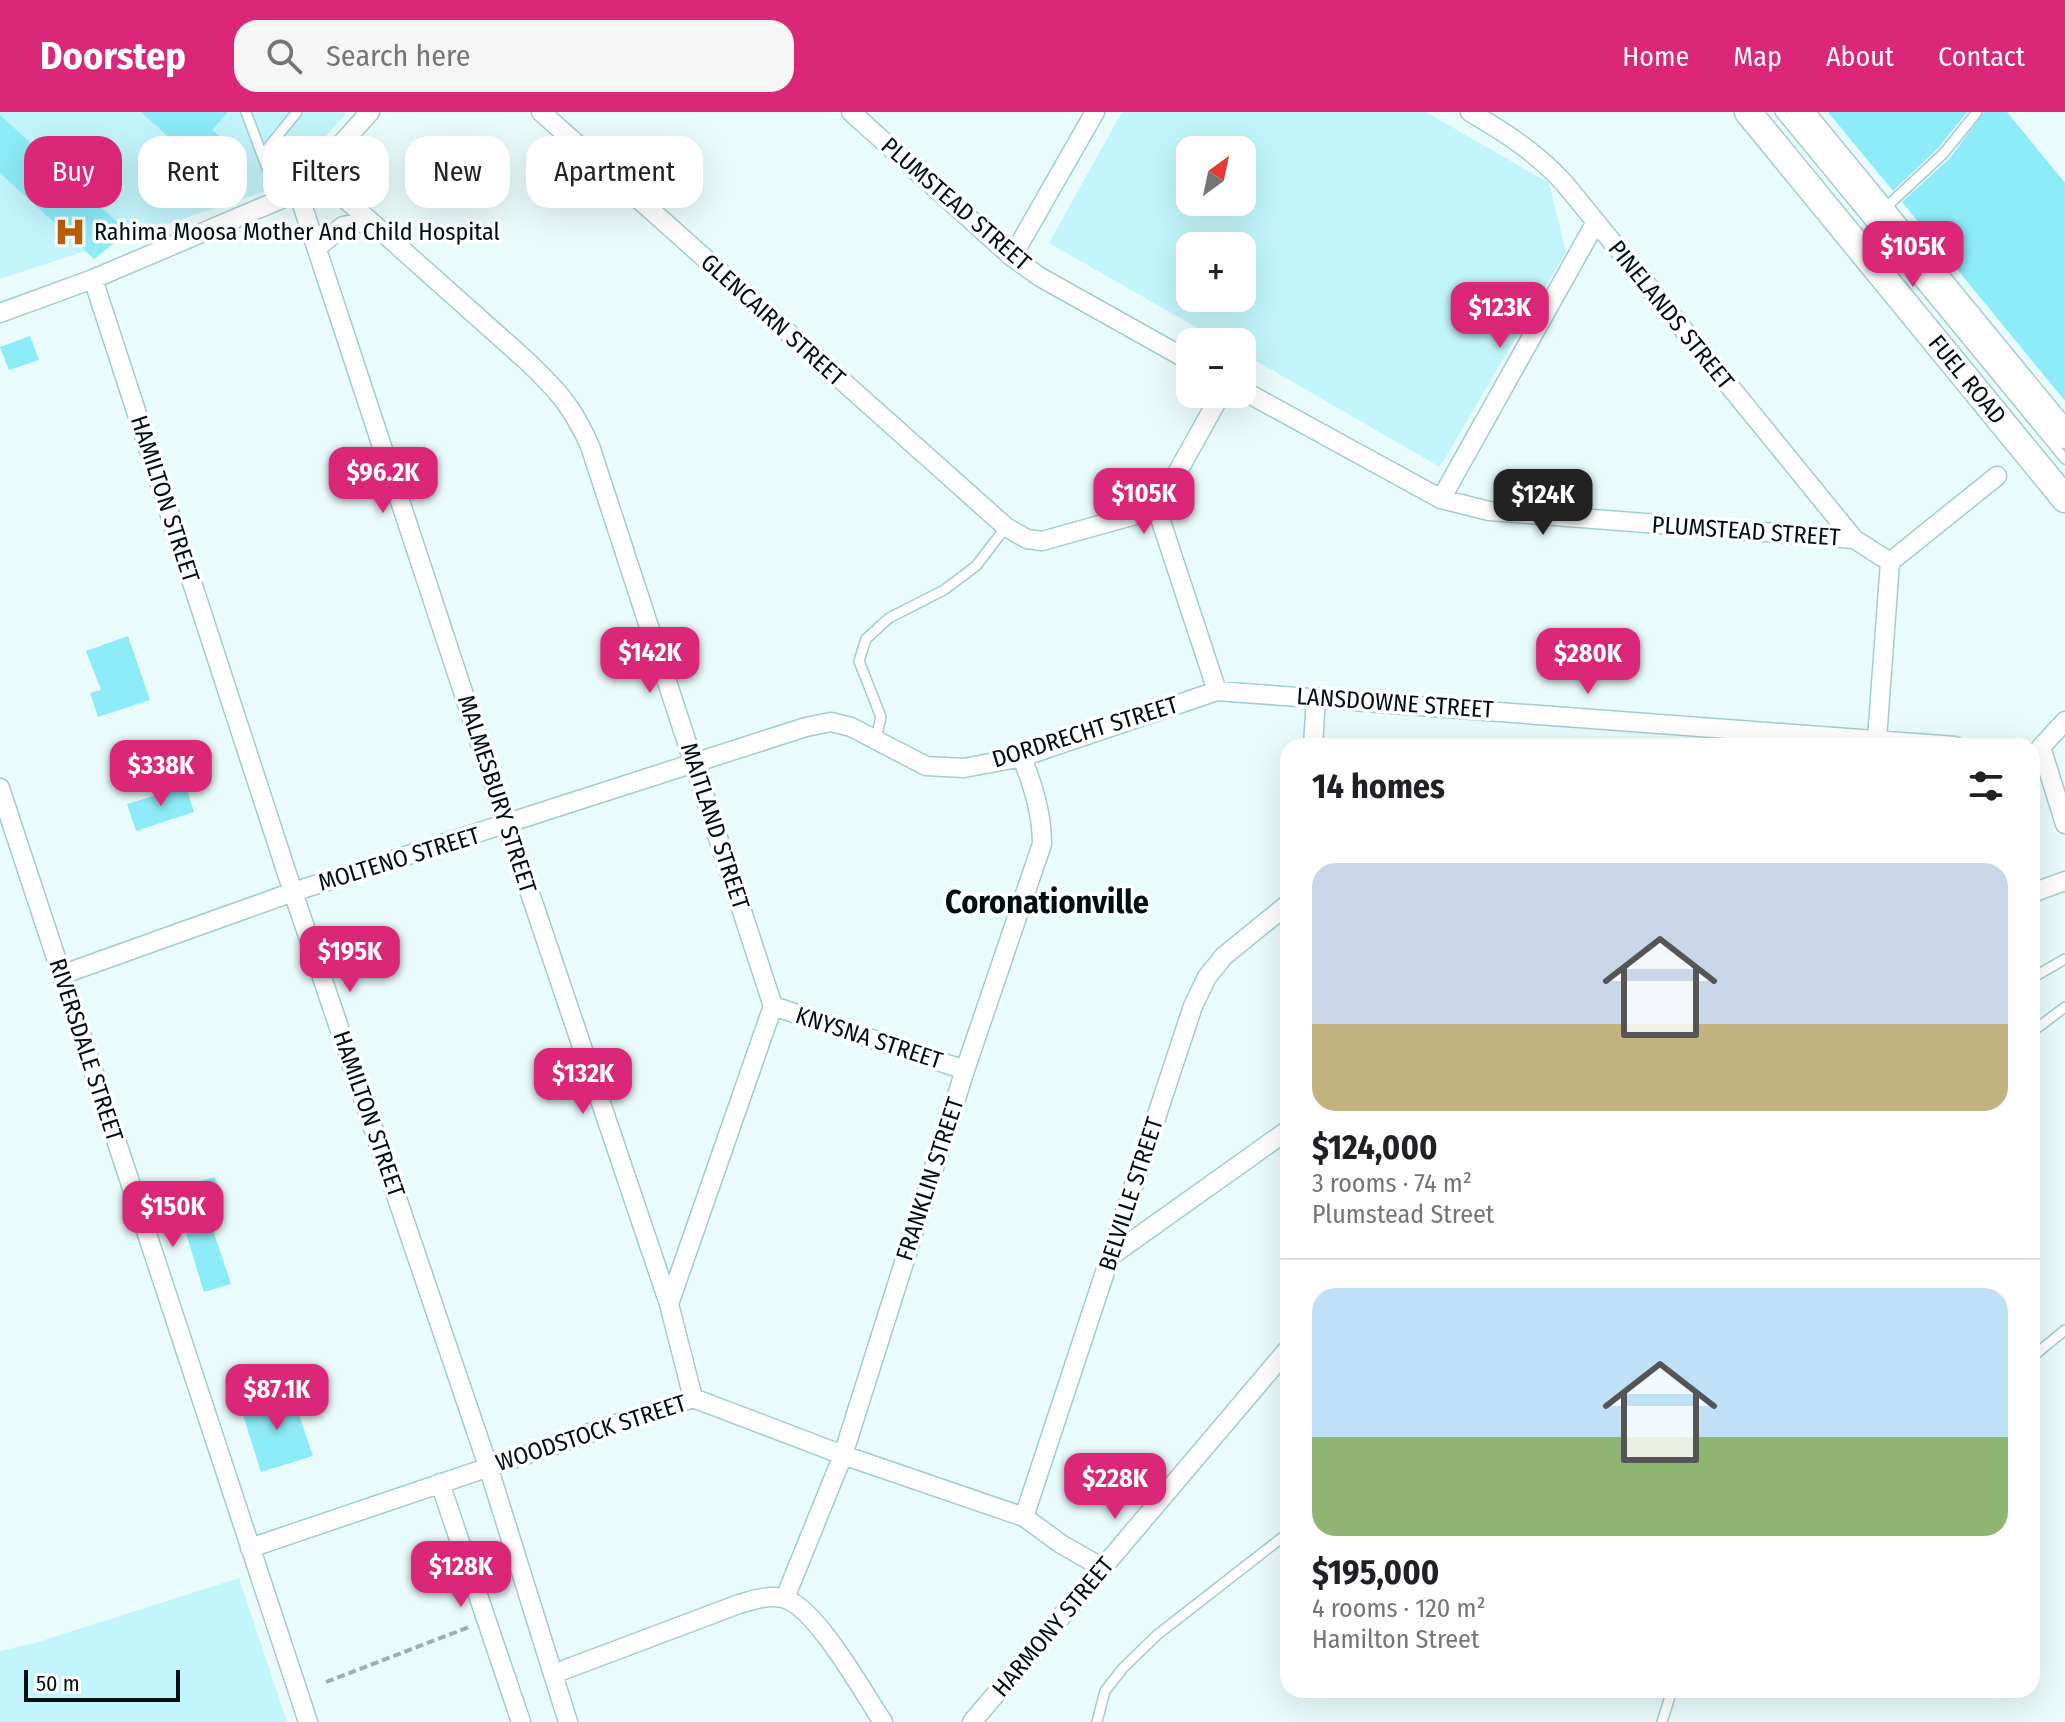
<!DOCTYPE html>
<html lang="en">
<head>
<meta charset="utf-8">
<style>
	:root { --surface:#fff; --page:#f6f6f6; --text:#202124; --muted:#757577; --line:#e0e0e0; --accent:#db2777 }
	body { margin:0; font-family:"Fira Sans Condensed",sans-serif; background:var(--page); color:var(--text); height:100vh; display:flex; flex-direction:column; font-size:30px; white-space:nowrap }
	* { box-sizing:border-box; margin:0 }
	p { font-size:26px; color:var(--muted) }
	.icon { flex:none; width:44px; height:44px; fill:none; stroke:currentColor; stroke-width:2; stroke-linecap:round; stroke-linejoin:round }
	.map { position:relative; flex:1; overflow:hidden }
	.panel { position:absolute; left:1280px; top:626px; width:760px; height:960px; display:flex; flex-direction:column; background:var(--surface); border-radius:24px; box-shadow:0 8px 32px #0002 }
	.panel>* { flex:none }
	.banner { position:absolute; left:24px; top:24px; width:760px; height:72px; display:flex; gap:16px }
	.needle { width:52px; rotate:33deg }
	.buttons { position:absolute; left:1176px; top:24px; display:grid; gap:16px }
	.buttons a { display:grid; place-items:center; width:80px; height:80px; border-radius:16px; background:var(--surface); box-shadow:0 8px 32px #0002; font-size:40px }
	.scale { position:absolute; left:24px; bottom:20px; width:156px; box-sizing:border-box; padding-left:8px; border:4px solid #020f11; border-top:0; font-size:22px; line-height:28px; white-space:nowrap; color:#020f11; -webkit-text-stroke:6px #fff; paint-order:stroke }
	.price { position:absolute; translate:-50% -68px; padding:0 18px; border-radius:16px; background:var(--accent); color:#fff; font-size:26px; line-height:52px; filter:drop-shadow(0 2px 4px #0008) }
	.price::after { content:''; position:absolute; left:50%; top:48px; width:24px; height:18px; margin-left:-12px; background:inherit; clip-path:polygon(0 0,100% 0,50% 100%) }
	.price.selected { background:#222; color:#fff }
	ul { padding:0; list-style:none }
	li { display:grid; align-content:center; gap:16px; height:424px; padding:0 32px }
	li+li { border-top:2px solid var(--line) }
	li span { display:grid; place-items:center; height:248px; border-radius:24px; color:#555 }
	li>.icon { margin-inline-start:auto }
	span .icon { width:144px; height:144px; fill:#fffc; stroke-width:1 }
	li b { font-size:34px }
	h2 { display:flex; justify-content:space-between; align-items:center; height:96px; padding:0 32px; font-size:34px }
	.chip { padding:0 28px; border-radius:24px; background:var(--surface); box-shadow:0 8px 32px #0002; font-size:28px; line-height:72px }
	.chip.selected { background:var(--accent); color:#fff }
	header { display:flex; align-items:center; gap:48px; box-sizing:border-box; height:112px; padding:0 40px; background:var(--accent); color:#fff }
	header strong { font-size:38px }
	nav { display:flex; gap:44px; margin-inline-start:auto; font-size:28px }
	.search { width:560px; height:72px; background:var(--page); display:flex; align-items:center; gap:20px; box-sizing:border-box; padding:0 28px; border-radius:24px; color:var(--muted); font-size:30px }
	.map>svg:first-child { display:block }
	.built { fill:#c2f5fb; fill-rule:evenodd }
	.building { fill:#8cebf6 }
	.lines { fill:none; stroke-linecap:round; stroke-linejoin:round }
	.service-casing { stroke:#a4ccd0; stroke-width:12 }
	.minor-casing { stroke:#a4ccd0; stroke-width:21 }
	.secondary-casing { stroke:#a4ccd0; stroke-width:29 }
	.path { stroke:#9eaeaf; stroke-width:4; stroke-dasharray:8 4; stroke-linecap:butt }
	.service { stroke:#fff; stroke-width:9 }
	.minor { stroke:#fff; stroke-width:18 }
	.secondary { stroke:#fff; stroke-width:26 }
	.labels { text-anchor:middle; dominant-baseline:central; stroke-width:7; stroke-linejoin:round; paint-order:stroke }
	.street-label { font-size:24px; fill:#020f11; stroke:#fff }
	.poi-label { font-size:24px; fill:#020f11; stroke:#fff; text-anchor:start }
	.district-label { font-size:32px; font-weight:bold; fill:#020f11; stroke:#fff }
</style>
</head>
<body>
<header>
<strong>Doorstep</strong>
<div class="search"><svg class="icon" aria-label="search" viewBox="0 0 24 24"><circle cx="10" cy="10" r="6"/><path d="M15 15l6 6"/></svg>Search here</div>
<nav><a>Home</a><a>Map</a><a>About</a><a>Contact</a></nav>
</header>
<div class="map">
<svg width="2065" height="1610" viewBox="0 0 2065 1610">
	<rect width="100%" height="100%" fill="#eafbfc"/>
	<path class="built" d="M 0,0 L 347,0 L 282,74 L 0,167 Z
		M 1122,0 L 1426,0 L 1549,71 L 1566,140 L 1440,355 L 1242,241 L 1242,230 L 1222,230 L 1049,131 ZM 1242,38 L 1242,90 L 1190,90 L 1190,38 ZM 1242,134 L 1242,186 L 1190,186 L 1190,134 Z
		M 239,1466 L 287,1610 L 0,1610 L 0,1539 L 35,1531 Z"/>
	<path class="building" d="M 141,0 L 228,0 L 212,18 L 238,40 L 231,48 L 247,61 L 229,80 Z
		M 1828,0 L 1967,0 L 1938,36 L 1893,79 Z
		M 1984,0 L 2007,0 L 2065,71 L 2065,289 L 1902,90 L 1950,46 Z
		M 0,3 L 128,120 L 94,147 L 0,61 Z
		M 30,224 L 39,248 L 9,258 L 0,235 Z
		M 128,524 L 150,588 L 98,605 L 90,581 L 101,578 L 86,539 Z
		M 186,674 L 194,700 L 136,719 L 127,692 Z
		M 215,1065 L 221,1086 L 204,1091 L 231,1172 L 204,1180 L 179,1099 L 169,1102 L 163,1080 Z
		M 291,1280 L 313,1344 L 261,1360 L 241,1297 Z"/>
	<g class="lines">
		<defs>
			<path id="service" d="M 246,0 L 279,88
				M 1780,0 L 2065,347
				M 262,43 L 297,0
				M 1883,98 L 1944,41 L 1977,0
				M 876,626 L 881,605 L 859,549 L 866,527 L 889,506 L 944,478 L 976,454 L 1006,415
				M 2032,866 L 2065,847
				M 2032,920 L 2065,895
				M 2032,1245 L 2065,1218
				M 1097,1610 L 1105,1579 L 1123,1556 L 1157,1523 L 1288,1421
				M 1662,1610 L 1672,1578"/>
			<path id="minor" d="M 541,0 L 1006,415 L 1027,427 L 1042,429 L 1157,397
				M 851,0 L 1012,145 L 1040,165 L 1190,249
				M 1470,0 C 1506,21 1537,41 1565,72 L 1854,427
				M 315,60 L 528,250 C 559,280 572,294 590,334 L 773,894 L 669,1192
				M 298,80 L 507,713 L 669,1192 L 693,1286
				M 318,135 L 343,114 L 369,109
				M 1012,145 L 1095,0
				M 93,167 L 293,780 L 488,1354 L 568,1610
				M 0,201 L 93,167 L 298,80 L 370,0
				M 1242,278 L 1441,387 L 1489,399 L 1854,427 L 1890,450
				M 1441,387 L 1596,110
				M 1217,579 L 1157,397 L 1221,282
				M 2065,609 L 2041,635 L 2065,712
				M 1877,627 L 1890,450 L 1997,364
				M 1313,634 L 1316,585
				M 0,676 L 308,1610
				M 2032,781 L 2065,769
				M 61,863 L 293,780 L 806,615 L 831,610 L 851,615 L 926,654 L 964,656 L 1022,645 L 1217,579 L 1955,634
				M 773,894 L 965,958
				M 1111,1144 L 1288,1018
				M 440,1371 L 521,1610
				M 1024,1405 L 1193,894 L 1207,865 L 1224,844 L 1288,792
				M 250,1436 L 693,1286 L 843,1343 L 1024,1405 L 1061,1432 L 1103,1456
				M 785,1486 L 843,1343 L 965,958 L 1042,732 C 1042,701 1033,674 1022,645
				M 553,1562 L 739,1492 C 754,1488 766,1483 782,1486 C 814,1491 864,1582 883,1610
				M 972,1610 L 1288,1237"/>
			<g id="secondary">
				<path id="s1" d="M 1748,0 L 2065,387"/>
				<path d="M 1800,0 L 2065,323"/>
			</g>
		</defs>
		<use href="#service" class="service-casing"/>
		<use href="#minor" class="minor-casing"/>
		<use href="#secondary" class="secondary-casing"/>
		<path class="path" d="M 326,1570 L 469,1515"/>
		<use href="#service" class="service"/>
		<use href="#minor" class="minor"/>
		<use href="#secondary" class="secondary"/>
	</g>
	<defs>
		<symbol id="hospital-bare" viewBox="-9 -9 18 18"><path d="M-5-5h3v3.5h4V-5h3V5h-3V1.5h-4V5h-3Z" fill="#bb6004" stroke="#fff" stroke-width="2.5" paint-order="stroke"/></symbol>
	</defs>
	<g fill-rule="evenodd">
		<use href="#hospital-bare" x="48" y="98" width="44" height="44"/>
	</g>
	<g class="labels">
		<g class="street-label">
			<text transform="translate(956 92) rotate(41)">PLUMSTEAD STREET</text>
			<text transform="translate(1671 203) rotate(51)">PINELANDS STREET</text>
			<text transform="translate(773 208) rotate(42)">GLENCAIRN STREET</text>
			<text stroke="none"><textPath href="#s1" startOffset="346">FUEL ROAD</textPath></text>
			<text transform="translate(165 387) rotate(72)">HAMILTON STREET</text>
			<text transform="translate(1746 419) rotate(4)">PLUMSTEAD STREET</text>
			<text transform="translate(1395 591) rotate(4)">LANSDOWNE STREET</text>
			<text transform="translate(1085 620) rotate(-17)">DORDRECHT STREET</text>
			<text transform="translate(497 682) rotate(72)">MALMESBURY STREET</text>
			<text transform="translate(715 714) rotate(72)">MAITLAND STREET</text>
			<text transform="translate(399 747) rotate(-17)">MOLTENO STREET</text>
			<text transform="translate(869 926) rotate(18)">KNYSNA STREET</text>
			<text transform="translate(86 938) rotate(72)">RIVERSDALE STREET</text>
			<text transform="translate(369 1002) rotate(71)">HAMILTON STREET</text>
			<text transform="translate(930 1067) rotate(-72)">FRANKLIN STREET</text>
			<text transform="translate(1131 1082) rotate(-72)">BELVILLE STREET</text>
			<text transform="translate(591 1321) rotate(-18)">WOODSTOCK STREET</text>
			<text transform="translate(1053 1515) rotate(-50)">HARMONY STREET</text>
		</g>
		<g class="poi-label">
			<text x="94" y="120">Rahima Moosa Mother And Child Hospital</text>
		</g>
		<g class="district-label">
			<text x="1047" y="790">Coronationville</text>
		</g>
	</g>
</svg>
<div class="buttons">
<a><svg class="needle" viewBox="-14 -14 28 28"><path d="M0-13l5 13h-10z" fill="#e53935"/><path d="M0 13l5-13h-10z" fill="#757577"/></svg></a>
<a>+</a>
<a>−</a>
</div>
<div class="scale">50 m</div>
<b class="price" style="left:1913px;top:177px">$105K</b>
<b class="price" style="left:1500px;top:238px">$123K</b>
<b class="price" style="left:383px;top:403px">$96.2K</b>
<b class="price" style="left:1144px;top:424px">$105K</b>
<b class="price selected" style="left:1543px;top:425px">$124K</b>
<b class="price" style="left:650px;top:583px">$142K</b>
<b class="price" style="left:1588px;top:584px">$280K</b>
<b class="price" style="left:161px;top:696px">$338K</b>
<b class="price" style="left:350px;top:882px">$195K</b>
<b class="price" style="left:583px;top:1004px">$132K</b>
<b class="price" style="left:173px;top:1137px">$150K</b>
<b class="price" style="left:277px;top:1320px">$87.1K</b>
<b class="price" style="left:1115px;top:1409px">$228K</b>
<b class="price" style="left:461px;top:1497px">$128K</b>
<div class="banner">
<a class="chip selected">Buy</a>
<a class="chip">Rent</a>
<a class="chip">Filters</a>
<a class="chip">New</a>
<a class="chip">Apartment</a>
</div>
<section class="panel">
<h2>14 homes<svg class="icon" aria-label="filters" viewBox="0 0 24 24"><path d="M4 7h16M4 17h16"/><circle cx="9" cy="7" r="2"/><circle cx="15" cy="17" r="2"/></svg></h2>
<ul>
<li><span style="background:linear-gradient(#c9d6e8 65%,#c2b280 0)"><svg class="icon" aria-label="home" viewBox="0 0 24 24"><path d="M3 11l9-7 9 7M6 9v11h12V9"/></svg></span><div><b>$124,000</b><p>3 rooms · 74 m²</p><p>Plumstead Street</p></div></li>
<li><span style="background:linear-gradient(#bfe0f5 60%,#8fb573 0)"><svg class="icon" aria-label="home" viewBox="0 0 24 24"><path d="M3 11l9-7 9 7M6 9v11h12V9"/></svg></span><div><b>$195,000</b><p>4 rooms · 120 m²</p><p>Hamilton Street</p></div></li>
</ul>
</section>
</div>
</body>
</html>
